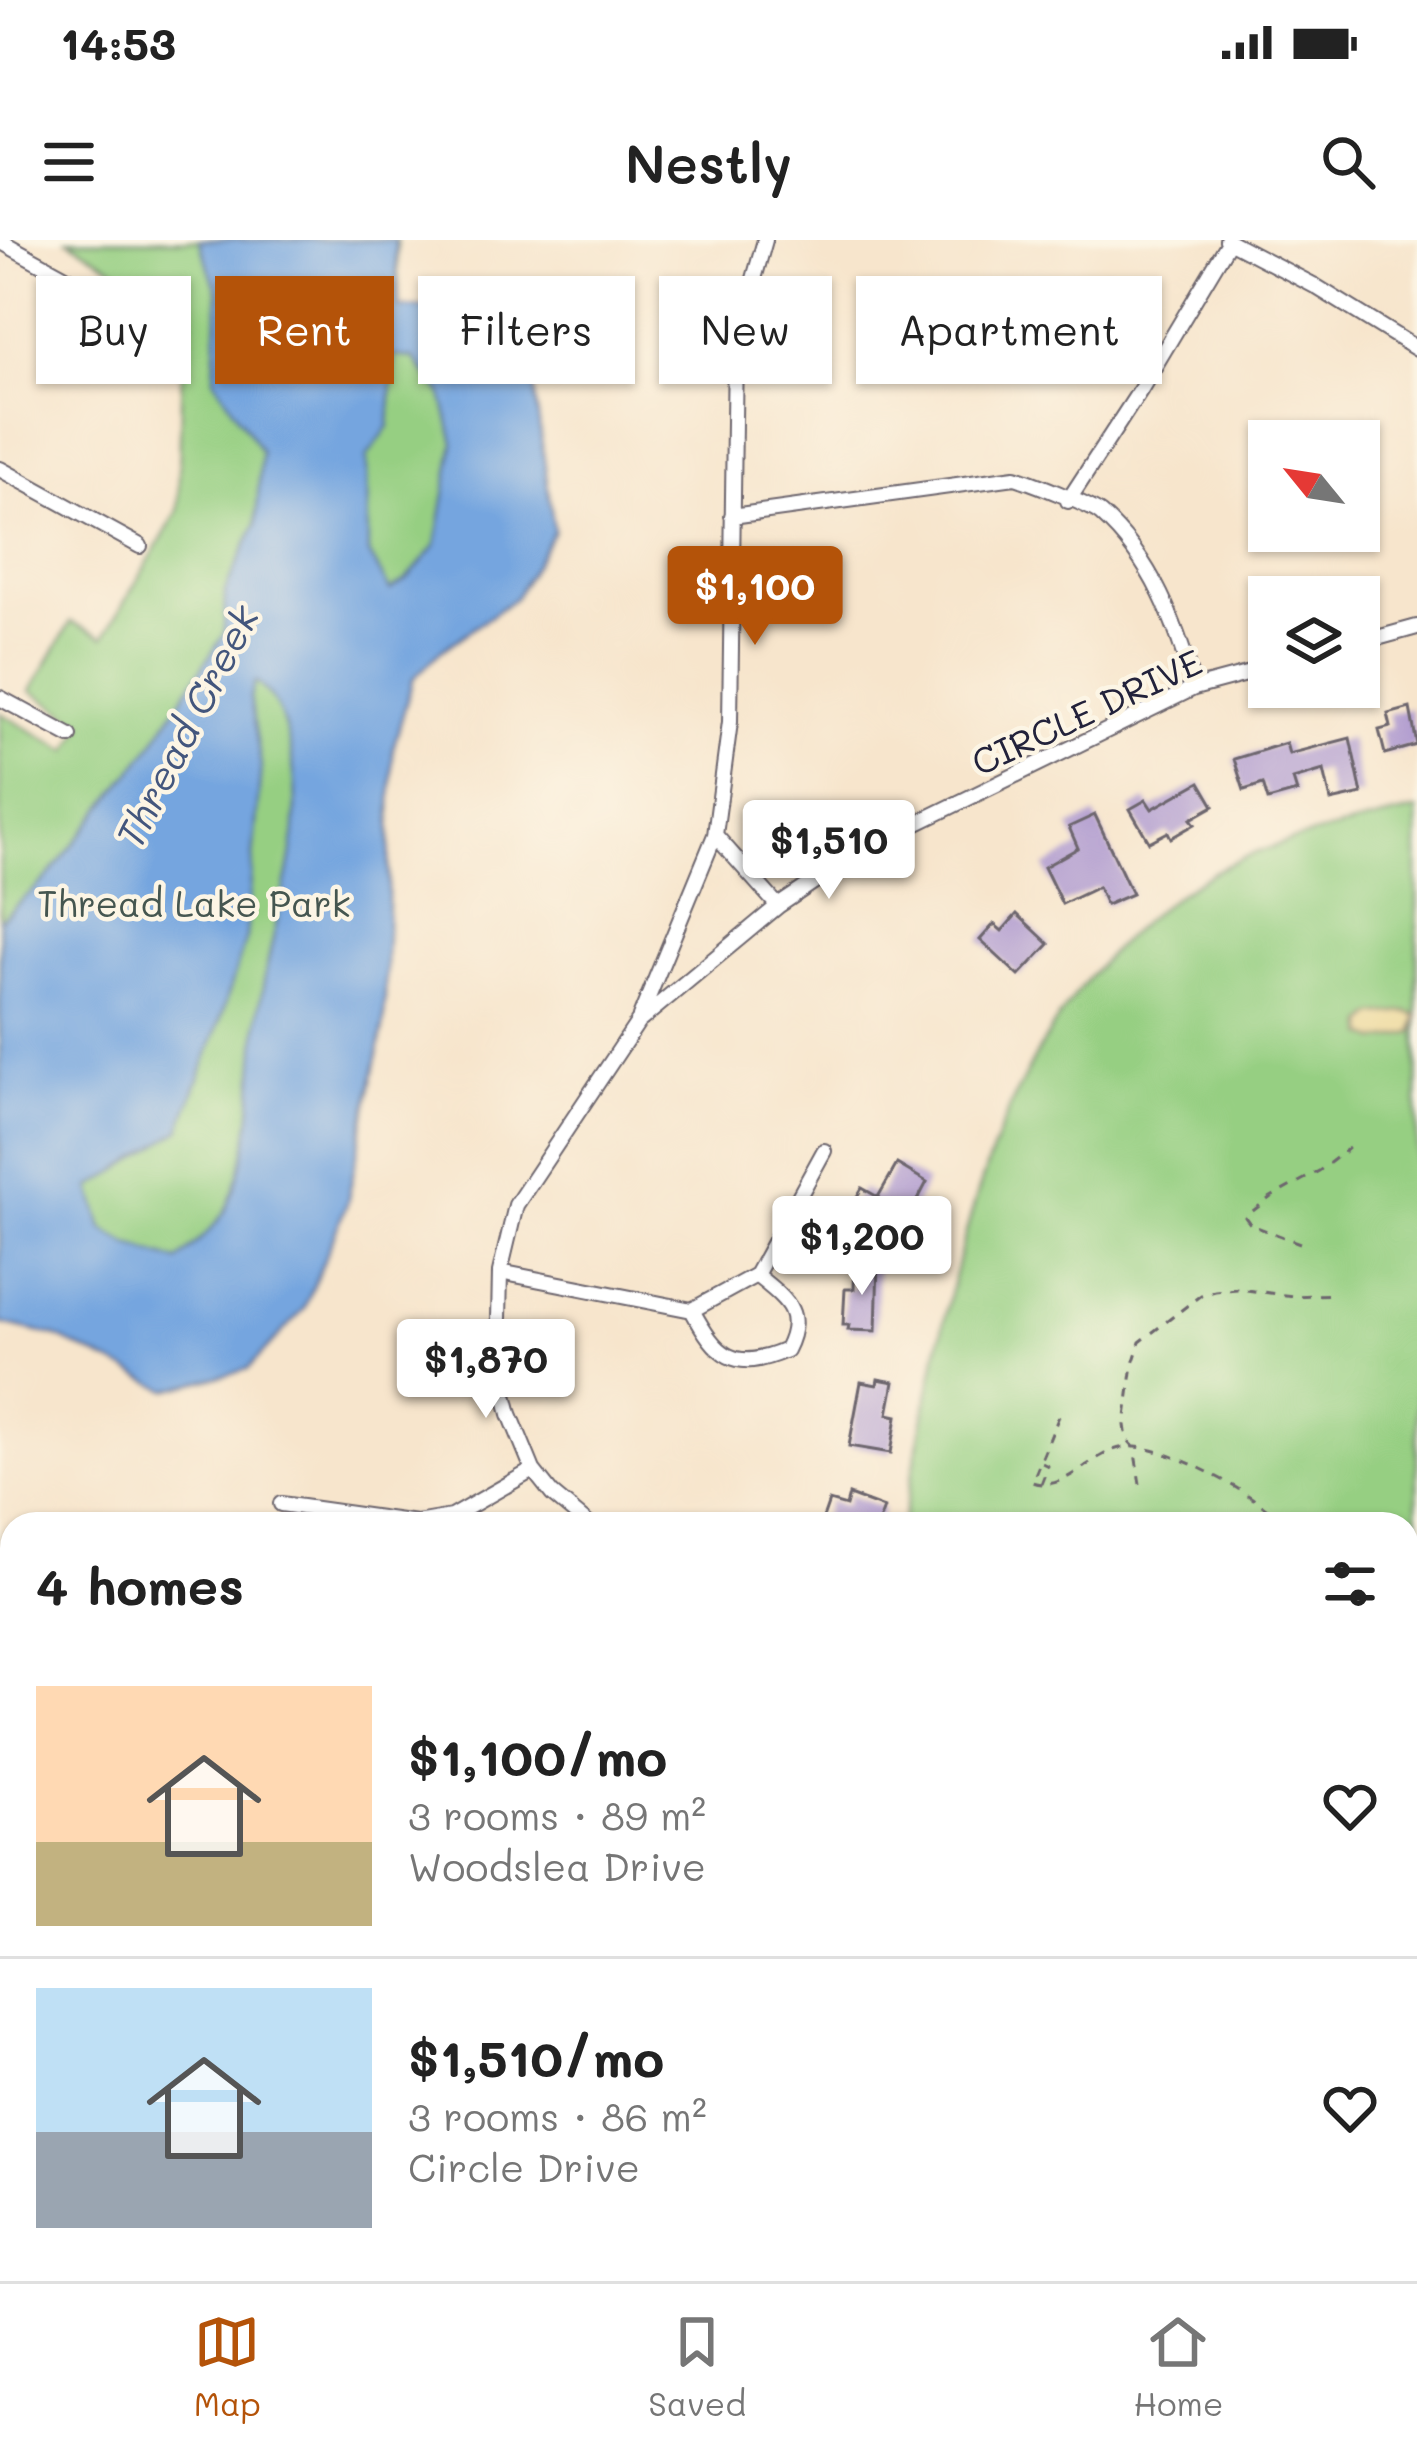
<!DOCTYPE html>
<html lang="en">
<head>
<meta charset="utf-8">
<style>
	:root { --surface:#fff; --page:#f2f2f2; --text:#222; --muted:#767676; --line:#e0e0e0; --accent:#b45309 }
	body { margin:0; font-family:Mali,sans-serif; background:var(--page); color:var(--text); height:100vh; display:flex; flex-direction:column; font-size:45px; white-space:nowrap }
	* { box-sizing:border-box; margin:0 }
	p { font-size:39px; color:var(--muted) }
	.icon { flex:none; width:66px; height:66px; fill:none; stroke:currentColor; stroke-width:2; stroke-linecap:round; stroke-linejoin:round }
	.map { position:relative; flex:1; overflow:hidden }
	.sheet { position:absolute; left:0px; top:1272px; width:1419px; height:771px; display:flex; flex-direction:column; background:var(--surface); border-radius:36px 36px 0 0; box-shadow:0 3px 9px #0004 }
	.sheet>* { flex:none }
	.guide { position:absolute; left:36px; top:36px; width:1347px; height:108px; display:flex; gap:24px }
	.needle { width:78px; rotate:300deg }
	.buttons { position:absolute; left:1248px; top:180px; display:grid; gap:24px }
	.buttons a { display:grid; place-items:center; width:132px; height:132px; border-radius:0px; background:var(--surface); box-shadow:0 3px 9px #0004; font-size:60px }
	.price { position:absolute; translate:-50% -102px; padding:0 27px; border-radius:12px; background:#fff; color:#222; font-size:39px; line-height:78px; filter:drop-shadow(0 3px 6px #0008) }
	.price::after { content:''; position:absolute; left:50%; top:72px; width:36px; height:27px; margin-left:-18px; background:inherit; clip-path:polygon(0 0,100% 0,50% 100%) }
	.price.on { background:var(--accent); color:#fff }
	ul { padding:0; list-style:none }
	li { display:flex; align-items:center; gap:36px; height:300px; padding:0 36px }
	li+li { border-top:3px solid var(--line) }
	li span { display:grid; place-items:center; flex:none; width:336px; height:240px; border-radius:0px; color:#555 }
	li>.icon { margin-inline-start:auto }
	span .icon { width:144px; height:144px; fill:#fffc; stroke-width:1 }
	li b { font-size:51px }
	h2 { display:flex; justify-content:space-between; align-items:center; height:144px; padding:0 36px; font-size:51px }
	.tag { padding:0 42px; border-radius:0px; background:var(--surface); box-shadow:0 3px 9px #0004; font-size:42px; line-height:108px }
	.tag.on { background:var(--accent); color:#fff }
	.status { display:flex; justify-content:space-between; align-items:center; height:84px; padding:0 60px; background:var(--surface); direction:ltr }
	.status svg { height:33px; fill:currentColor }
	header { display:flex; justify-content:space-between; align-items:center; height:156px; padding:0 36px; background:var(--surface); font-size:54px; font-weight:600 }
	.tabs { display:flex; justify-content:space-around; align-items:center; height:168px; border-top:3px solid var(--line); background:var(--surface); font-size:33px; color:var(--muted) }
	.tabs a { display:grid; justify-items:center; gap:6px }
	.tabs .on { color:var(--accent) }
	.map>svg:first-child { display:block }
	.green { fill:#96cf82; stroke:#5c785e; stroke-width:3 }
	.forest { fill:#78b270; stroke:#4d6a56; stroke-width:3 }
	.sand { fill:#eeda9e; stroke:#887e6c; stroke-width:3 }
	.water { fill:#74a5df; stroke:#4b648d; stroke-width:3; fill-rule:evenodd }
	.building { fill:#af9acf }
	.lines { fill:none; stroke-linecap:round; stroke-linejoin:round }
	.street-casing { stroke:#6d666e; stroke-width:18 }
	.path { stroke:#6d666e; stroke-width:3; stroke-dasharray:9 9; stroke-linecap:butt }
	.street { stroke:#fff; stroke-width:14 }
	.labels { text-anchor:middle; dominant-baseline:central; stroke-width:9; stroke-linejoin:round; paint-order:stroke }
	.street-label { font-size:36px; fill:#22223b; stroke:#fcf5e5 }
	.park-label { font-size:36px; fill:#455650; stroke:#fcf5e5 }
	.water-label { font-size:39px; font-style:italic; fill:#43567d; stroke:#fcf5e5 }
</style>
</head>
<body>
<div class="status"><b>14:53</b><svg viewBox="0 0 49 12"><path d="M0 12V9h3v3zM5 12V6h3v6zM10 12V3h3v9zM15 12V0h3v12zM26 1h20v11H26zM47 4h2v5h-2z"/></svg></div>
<header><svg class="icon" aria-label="menu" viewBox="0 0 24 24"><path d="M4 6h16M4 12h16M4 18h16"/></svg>Nestly<svg class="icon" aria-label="search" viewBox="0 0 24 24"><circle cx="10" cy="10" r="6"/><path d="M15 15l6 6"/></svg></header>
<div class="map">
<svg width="1417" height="2041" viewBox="0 0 1417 2041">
	<rect width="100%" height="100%" fill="#fcf5e5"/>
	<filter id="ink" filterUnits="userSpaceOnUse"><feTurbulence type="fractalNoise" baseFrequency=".00833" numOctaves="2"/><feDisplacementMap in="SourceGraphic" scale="24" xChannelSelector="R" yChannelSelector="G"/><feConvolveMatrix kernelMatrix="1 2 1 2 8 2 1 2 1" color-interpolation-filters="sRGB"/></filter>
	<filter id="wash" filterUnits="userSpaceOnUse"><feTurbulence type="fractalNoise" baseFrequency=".004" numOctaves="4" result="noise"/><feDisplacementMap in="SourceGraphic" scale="48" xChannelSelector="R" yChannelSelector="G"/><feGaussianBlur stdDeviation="2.7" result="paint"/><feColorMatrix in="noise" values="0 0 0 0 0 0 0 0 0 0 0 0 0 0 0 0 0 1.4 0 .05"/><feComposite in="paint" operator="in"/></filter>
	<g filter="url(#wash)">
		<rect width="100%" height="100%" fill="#f7e5cc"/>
		<path class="green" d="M 68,0 L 397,0 L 399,68 L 431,67 L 494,97 L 532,134 L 554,291 L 515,358 L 441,411 L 413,439 L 393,508 L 384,783 L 347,963 L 304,1069 L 248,1129 L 168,1150 L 55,1096 L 0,1083 L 0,473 L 68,511 L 84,484 L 31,451 L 71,382 L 104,397 L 178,271 L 182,124 L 191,75 Z
			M 1417,570 L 1417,1928 L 1407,1919 L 1407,1284 L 902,1284 C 952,1054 977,785 1192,645 C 1259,601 1341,589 1417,570 Z
			M 0,1429 L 12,1431 L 12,2031 L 1333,2031 L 1336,2041 L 0,2041 Z"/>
		<path class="forest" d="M 1407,1980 L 1417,1991 L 1417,2041 L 1361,2041 L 1357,2031 L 1407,2031 Z"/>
		<path class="sand" d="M 1406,772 L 1417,776 L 1413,793 L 1379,801 L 1366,795 L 1366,784 L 1374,775 Z"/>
		<path class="water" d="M 199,0 L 395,0 L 399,68 L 431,67 L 494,97 L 532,134 L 554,291 L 515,358 L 441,411 L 413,439 L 393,508 L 384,783 L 347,963 L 304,1069 L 248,1129 L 168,1150 L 55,1096 L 0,1083 L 0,680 L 46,639 L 147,512 L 224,394 L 225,351 L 256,284 L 261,212 L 214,138 L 218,53 ZM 394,116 L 413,118 L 442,153 L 454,203 L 436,305 L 407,339 L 390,350 L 368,312 L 367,217 L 389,186 ZM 255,442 C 292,463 298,547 295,587 C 290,644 269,701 261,759 C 250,834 259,894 227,967 C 218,986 193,1006 178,1021 L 127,1004 L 103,989 L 91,948 L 180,890 L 220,781 L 246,698 L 261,526 L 250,457 Z
			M 0,1429 L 12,1431 L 12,1967 L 0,1968 Z
			M 408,2031 L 585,2031 L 582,2041 L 414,2041 Z
			M 1102,2031 L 1333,2031 L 1336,2041 L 1106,2041 Z"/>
		<g id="blocks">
			<path class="building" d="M 1410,468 L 1417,505 L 1385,514 L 1379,490 L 1391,487 L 1388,474 Z
				M 1350,498 L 1362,554 L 1331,561 L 1324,530 L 1293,539 L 1297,552 L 1268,560 L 1263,544 L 1244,550 L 1234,519 L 1286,503 L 1289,514 Z
				M 1200,542 L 1214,566 L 1191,579 L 1195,584 L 1171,598 L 1168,592 L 1149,602 L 1130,569 L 1146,560 L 1152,569 Z
				M 1095,575 L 1132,654 L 1106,665 L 1098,647 L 1062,664 L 1044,627 L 1078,608 L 1069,587 Z
				M 1017,674 L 1049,704 L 1019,736 L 980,700 L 994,684 L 1002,691 Z
				M 897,924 L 927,942 L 903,988 L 898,985 L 889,1002 L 868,990 L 872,983 L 849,970 L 862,948 L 878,957 Z
				M 855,1020 L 878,1021 L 876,1091 L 848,1090 L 849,1085 L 843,1085 L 845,1049 L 854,1049 Z
				M 878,1139 L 894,1142 L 888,1174 L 897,1176 L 891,1213 L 849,1206 L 861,1142 L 877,1145 Z
				M 849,1255 L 884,1268 L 878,1284 L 821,1284 L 829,1261 L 846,1266 Z"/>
		</g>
	</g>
	<g filter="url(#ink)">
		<use href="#blocks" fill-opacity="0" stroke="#6d666e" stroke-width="3"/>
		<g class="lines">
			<defs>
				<path id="street" d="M 1227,0 L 1315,46 L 1417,109
					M 0,1 L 155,86
					M 0,229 L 140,306
					M 1068,261 L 1141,149 L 1229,2
					M 732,276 L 1015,237 C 1029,241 1092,266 1101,274 C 1153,320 1176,383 1194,448
					M 1359,403 L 1417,387
					M 0,458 L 70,496
					M 715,595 L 778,666
					M 640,777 L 715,595 L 730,482 L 735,106 L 765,0
					M 500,1032 L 692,1070 C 717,1116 733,1133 786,1110 C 806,1071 785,1059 756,1035
					M 692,1070 L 756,1035 L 824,911
					M 281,1264 L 416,1283 L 451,1277 L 533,1230
					M 588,1284 L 552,1254 L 533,1230 L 510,1174 L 498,1127 L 500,1032 L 516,965 L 638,782 L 778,666 L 858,612 L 1194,448 L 1269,428
					M 1407,1942 L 1417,1957"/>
			</defs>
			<use href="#street" class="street-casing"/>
			<path class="path" d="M 1300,1003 L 1251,985 L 1245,977 L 1271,957 L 1319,931 L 1349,908
				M 1059,1176 L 1032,1242 C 1066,1254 1093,1210 1126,1207 C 1165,1203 1258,1255 1284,1284
				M 1041,1244 L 1048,1226 L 1042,1223
				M 1140,1244 L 1134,1207 L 1127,1199 L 1125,1185 L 1133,1124 L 1140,1102 L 1201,1055 L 1215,1051 L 1238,1049 L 1293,1056 L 1336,1054
				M 1407,1485 L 1417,1492
				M 338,2031 L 362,2041"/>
			<use href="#street" class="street"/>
		</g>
	</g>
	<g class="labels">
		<g class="street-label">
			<text transform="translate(1086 471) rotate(-25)">CIRCLE DRIVE</text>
		</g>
		<g class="park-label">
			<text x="194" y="662">Thread Lake Park</text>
		</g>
		<g class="water-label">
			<text transform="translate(186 486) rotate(-63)">Thread Creek</text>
		</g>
	</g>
</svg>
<div class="buttons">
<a><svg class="needle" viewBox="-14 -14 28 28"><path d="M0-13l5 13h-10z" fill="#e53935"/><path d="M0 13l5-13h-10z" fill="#767676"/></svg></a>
<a><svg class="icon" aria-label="layers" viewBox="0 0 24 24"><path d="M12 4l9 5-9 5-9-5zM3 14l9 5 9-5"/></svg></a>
</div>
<b class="price on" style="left:755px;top:408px">$1,100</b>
<b class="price" style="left:829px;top:662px">$1,510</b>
<b class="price" style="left:862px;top:1058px">$1,200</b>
<b class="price" style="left:486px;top:1181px">$1,870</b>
<div class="guide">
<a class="tag">Buy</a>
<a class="tag on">Rent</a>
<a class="tag">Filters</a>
<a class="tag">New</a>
<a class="tag">Apartment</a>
</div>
<section class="sheet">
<h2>4 homes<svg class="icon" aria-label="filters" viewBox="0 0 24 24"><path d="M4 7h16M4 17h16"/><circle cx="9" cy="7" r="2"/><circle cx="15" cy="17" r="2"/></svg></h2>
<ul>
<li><span style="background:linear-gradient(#ffd9b3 65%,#c2b280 0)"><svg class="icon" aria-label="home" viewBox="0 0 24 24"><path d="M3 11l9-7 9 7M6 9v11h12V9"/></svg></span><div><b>$1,100/mo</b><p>3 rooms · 89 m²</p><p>Woodslea Drive</p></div><svg class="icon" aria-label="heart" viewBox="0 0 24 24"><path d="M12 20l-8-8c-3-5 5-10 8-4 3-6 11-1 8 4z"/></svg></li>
<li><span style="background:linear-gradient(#bfe0f5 60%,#9aa5b1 0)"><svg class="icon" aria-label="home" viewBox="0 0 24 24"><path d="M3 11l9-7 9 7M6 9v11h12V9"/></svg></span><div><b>$1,510/mo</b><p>3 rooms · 86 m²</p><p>Circle Drive</p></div><svg class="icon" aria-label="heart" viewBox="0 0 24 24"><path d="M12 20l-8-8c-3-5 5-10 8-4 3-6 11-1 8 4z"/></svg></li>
</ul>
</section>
</div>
<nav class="tabs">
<a class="on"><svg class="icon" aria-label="map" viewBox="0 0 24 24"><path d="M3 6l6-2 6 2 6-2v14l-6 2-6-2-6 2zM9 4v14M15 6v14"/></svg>Map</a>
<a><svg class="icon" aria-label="saved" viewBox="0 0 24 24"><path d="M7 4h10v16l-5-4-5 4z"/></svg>Saved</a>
<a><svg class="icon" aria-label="home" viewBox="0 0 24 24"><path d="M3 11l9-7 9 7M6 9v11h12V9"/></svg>Home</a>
</nav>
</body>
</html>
